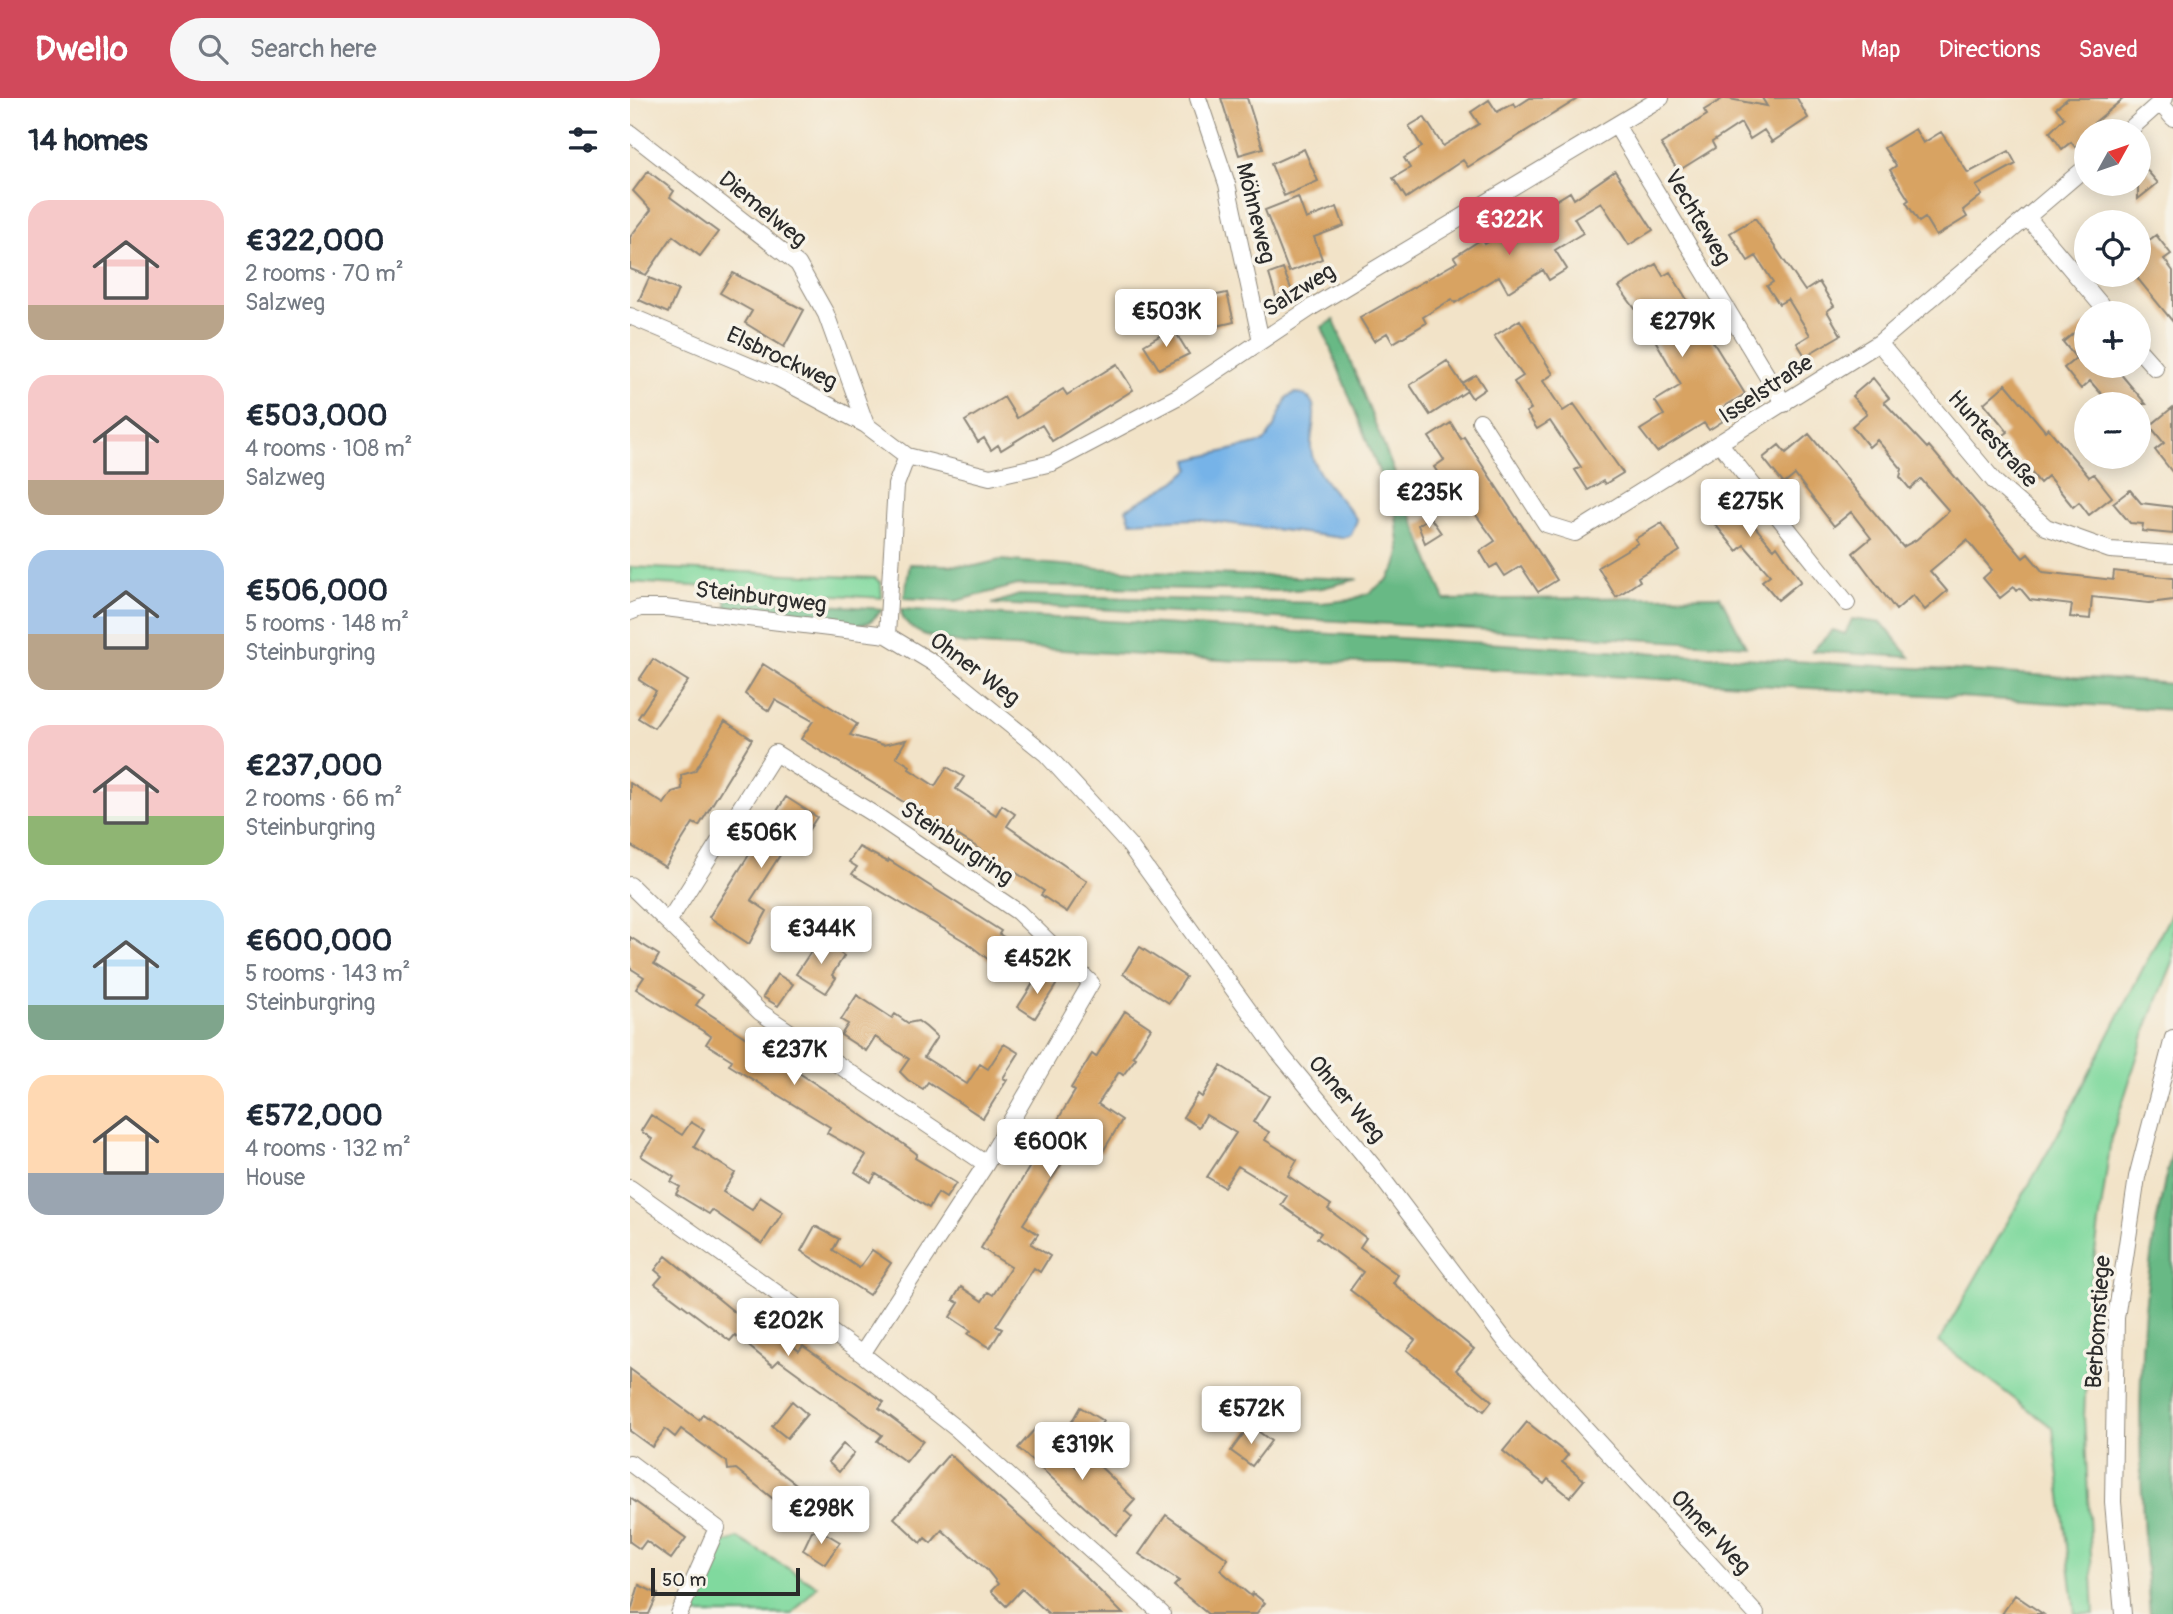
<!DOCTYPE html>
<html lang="en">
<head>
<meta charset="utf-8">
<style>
	:root { --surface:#fff; --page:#f6f6f7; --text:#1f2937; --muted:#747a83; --accent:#d1495b }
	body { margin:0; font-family:Pangolin,sans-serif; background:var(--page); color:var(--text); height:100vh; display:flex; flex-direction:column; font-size:26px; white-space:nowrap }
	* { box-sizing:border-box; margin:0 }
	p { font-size:23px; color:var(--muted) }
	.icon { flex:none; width:38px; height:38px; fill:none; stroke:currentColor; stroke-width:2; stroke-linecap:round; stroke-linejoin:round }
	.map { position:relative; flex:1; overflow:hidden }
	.drawer { display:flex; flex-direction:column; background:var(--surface); width:630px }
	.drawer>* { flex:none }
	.needle { width:46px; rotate:50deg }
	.buttons { position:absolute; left:1444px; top:21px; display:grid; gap:14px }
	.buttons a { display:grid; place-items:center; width:77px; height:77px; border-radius:50%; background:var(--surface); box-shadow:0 4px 18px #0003; font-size:35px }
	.scale { position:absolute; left:21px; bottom:18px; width:149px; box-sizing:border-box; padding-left:7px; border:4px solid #2b2b2b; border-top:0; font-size:19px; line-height:24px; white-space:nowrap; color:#2b2b2b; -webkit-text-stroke:5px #f7f3e8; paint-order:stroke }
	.price { position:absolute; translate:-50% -60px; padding:0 16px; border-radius:7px; background:#fff; color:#222; font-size:23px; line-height:46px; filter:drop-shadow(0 2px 4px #0008) }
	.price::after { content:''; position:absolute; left:50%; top:42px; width:21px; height:16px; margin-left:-10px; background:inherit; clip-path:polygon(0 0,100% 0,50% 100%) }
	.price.on { background:var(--accent); color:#fff }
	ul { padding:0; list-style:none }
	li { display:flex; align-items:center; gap:21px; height:175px; padding:0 28px }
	li span { display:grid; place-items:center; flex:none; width:196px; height:140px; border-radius:21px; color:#555 }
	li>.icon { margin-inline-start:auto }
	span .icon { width:84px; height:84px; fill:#fffc; stroke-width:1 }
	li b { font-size:30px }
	h2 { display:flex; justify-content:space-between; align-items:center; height:84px; padding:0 28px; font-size:30px }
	header { display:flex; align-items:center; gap:42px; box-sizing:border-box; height:98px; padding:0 35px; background:var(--accent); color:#fff }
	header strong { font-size:33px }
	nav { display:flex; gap:38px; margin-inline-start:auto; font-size:24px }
	.search { width:490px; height:63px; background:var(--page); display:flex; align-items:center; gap:18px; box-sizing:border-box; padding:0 24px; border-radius:38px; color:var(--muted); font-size:26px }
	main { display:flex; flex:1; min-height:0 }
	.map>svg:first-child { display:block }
	.green { fill:#80d99e; stroke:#568264; stroke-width:2 }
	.forest { fill:#68b985; stroke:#4a7258; stroke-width:2 }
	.water { fill:#76b3e8; stroke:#506f8a; stroke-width:2 }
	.building { fill:#d8a362 }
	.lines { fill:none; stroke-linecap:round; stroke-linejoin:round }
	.minor-casing { stroke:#8e877a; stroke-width:18 }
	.minor { stroke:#fff; stroke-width:16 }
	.labels { text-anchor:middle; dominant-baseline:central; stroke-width:7; stroke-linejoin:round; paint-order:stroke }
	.street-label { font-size:23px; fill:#2b2b2b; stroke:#f7f3e8 }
</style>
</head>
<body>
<header>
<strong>Dwello</strong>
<div class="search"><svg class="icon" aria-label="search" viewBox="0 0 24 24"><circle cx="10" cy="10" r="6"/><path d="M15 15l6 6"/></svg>Search here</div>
<nav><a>Map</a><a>Directions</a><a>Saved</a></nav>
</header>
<main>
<section class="drawer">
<h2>14 homes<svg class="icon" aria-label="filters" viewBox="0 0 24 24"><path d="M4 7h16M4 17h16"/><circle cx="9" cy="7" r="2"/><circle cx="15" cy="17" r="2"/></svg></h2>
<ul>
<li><span style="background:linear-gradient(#f6c9c9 75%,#b9a48a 0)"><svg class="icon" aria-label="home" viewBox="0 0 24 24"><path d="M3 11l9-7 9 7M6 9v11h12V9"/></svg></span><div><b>€322,000</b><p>2 rooms · 70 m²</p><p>Salzweg</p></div></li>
<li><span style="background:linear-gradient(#f6c9c9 75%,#b9a48a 0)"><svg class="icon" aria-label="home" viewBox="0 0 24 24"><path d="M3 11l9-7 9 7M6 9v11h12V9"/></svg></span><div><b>€503,000</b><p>4 rooms · 108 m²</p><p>Salzweg</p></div></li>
<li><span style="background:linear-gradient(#a9c7e8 60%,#b9a48a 0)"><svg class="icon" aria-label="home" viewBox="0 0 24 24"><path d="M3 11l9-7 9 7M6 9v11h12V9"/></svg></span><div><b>€506,000</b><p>5 rooms · 148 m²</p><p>Steinburgring</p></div></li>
<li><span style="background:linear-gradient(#f6c9c9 65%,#8fb573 0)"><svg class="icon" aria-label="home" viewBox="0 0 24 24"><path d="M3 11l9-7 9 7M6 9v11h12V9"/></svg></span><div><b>€237,000</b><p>2 rooms · 66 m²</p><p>Steinburgring</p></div></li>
<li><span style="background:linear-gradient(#bfe0f5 75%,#7fa58c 0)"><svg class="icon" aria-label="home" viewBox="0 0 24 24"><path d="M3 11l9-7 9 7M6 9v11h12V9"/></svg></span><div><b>€600,000</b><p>5 rooms · 143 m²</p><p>Steinburgring</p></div></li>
<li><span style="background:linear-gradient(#ffd9b3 70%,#9aa5b1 0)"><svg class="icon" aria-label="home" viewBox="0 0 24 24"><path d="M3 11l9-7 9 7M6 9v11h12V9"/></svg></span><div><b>€572,000</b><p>4 rooms · 132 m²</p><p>House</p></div></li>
</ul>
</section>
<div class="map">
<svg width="1543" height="1516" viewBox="0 0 1543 1516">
	<rect width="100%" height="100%" fill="#f7f3e8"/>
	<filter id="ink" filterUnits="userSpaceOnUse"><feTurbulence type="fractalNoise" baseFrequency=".0143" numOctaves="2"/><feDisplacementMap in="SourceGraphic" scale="14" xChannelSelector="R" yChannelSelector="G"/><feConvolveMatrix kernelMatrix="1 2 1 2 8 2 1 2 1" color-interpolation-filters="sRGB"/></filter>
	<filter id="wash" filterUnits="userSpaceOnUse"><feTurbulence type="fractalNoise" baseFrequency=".00686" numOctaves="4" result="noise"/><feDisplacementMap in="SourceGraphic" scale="28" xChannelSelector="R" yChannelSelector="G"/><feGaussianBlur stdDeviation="1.57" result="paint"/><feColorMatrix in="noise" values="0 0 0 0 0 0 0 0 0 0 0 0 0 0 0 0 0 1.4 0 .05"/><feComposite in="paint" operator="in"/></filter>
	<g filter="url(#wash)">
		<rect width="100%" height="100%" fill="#f2e3c8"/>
		<path class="green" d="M 0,469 L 245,480 L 251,485 L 252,500 L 0,484 Z
			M 1543,812 L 1543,864 L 1518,925 L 1481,1041 L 1461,1183 L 1454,1319 L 1464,1516 L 1445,1516 L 1423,1330 L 1309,1244 L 1428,1036 Z
			M 108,1440 L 187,1488 L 162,1516 L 62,1516 L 93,1445 Z"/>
		<path class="forest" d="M 704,222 L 815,502 L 1090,498 L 1116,548 L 728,524 L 362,506 L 389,497 L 691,505 L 720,502 L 739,495 L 757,482 L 766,469 L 770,454 L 766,417 L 692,229 Z
			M 370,462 L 517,474 L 728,481 L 692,490 L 649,493 L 388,487 L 326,503 L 274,500 L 280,466 L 345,468 Z
			M 96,500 L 240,510 L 253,511 L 240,524 L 227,527 L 96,509 Z
			M 271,511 L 1492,582 L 1543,586 L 1543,612 L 761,565 L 608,563 L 334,546 C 314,542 273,538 271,511 Z
			M 1222,521 L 1252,525 L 1280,559 L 1182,553 L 1203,532 L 1215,536 Z
			M 1543,1050 L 1543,1418 L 1540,1417 L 1543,1516 L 1520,1516 C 1506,1362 1502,1200 1543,1050 Z"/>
		<path class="water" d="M 665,295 C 696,298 680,330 681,349 C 682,378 712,399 727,422 L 721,437 L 712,440 L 564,421 L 501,424 L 496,411 L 545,384 L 560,371 L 558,362 L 634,344 L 643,331 L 657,299 Z"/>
		<g id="blocks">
			<path class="building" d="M 591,0 L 617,0 L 633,50 L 609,57 Z
				M 900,0 L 949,0 L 838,69 L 833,62 L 776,100 L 763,80 L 780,70 L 774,60 L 792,49 L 779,28 L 794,19 L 813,48 L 849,26 L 841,14 L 859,2 L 867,14 L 884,5 L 886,9 Z
				M 1094,0 L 1137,8 L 1132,0 L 1167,0 L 1178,20 L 1142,44 L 1134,32 L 1120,41 L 1111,25 L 1082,44 L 1085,50 L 1048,73 L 1031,46 L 1077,17 L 1074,12 Z
				M 1438,0 L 1494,0 L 1464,25 L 1468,30 L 1456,33 L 1456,39 L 1445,49 L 1441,44 L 1432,51 L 1420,34 L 1434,20 L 1426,10 Z
				M 1285,31 L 1293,45 L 1311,34 L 1338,75 L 1379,53 L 1386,66 L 1346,88 L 1352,97 L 1333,112 L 1337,119 L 1306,138 L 1295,120 L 1289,124 L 1276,104 L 1279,102 L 1260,72 L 1266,68 L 1254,50 Z
				M 674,51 L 688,83 L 654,98 L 641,66 Z
				M 1508,62 L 1528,85 L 1508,101 Z
				M 18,73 L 44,93 L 40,99 L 88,134 L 70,158 L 43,138 L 16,177 L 0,171 L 0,139 L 21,112 L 3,93 Z
				M 985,73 L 1023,132 L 999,147 L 971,104 L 944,120 L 953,135 L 925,152 L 937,171 L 919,182 L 913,172 L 878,194 L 869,178 L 825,205 L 822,201 L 793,219 L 796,225 L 763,245 L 757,235 L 744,243 L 730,220 L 827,164 L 824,159 L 852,141 L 855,146 L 940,94 L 944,101 Z
				M 668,99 L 676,121 L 707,109 L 714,128 L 684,139 L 692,161 L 659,174 L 635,112 Z
				M 1125,120 L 1175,193 L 1189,184 L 1204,208 L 1197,213 L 1211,237 L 1175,258 L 1167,245 L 1180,237 L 1158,201 L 1149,206 L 1137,188 L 1143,184 L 1126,158 L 1118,163 L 1100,135 Z
				M 1508,131 L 1518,143 L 1526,137 L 1541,156 L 1534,161 L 1543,173 L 1543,224 L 1508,181 Z
				M 1026,166 L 1033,178 L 1040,174 L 1115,296 L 1087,313 L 1093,323 L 1079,332 L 1074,325 L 1027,354 L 1010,332 L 1034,317 L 1025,303 L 1051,287 L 1014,223 L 989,189 Z
				M 653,171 L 662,193 L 646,199 L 639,176 Z
				M 103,175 L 174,212 L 154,249 L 115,225 L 122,213 L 90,195 Z
				M 19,180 L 48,192 L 38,215 L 9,202 Z
				M 597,195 L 604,224 L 574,231 L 567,201 Z
				M 890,222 L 923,276 L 913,283 L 933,313 L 944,306 L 993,375 L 975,386 L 973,383 L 958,392 L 945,372 L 951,369 L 920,323 L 907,331 L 896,314 L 901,311 L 884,284 L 893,278 L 864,238 Z
				M 1456,225 L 1456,268 L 1484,268 L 1516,306 L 1480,306 L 1460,283 L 1451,291 L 1434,270 L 1446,260 L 1433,244 Z
				M 543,230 L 559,256 L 529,271 L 514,247 Z
				M 817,263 L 837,293 L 800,317 L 780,287 Z
				M 487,266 L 503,292 L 422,343 L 412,327 L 371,352 L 368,347 L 361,352 L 354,340 L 348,344 L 335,323 L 374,299 L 387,320 L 433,291 L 437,297 Z
				M 846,277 L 855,291 L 842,300 L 832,285 Z
				M 1243,280 L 1259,300 L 1254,304 L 1297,350 L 1299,348 L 1393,460 L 1398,456 L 1413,474 L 1483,482 L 1484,473 L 1543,480 L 1543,502 L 1519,505 L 1462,499 L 1460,521 L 1440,519 L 1442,507 L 1400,502 L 1390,490 L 1387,493 L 1384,489 L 1370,500 L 1353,480 L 1362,472 L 1337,442 L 1300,473 L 1317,493 L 1295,512 L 1283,497 L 1266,512 L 1223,455 L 1241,440 L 1221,414 L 1204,428 L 1165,377 L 1154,386 L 1133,360 L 1149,347 L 1156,355 L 1179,336 L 1273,449 L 1286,442 L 1319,413 L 1291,381 L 1280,391 L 1270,379 L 1272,371 L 1247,342 L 1239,349 L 1222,328 L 1237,315 L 1222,298 Z
				M 1376,286 L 1415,333 L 1418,330 L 1459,379 L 1464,376 L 1482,399 L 1459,417 L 1449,404 L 1443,409 L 1418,378 L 1410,385 L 1371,339 L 1378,334 L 1354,305 Z
				M 1543,309 L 1543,375 L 1525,352 L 1534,345 L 1520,328 Z
				M 821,325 L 831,341 L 834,339 L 927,482 L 908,494 L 891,468 L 875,478 L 867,466 L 860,470 L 850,453 L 865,443 L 838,406 L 831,411 L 804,369 L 814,362 L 799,339 Z
				M 1096,385 L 1121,416 L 1117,419 L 1141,448 L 1144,451 L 1147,448 L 1171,483 L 1148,502 L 1132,483 L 1140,477 L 1114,447 L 1107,453 L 1070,408 Z
				M 1500,392 L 1511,405 L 1543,409 L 1543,436 L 1512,433 L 1513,426 L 1500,425 L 1483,405 Z
				M 800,419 L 811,435 L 795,445 L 788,427 Z
				M 1032,425 L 1050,453 L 1008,479 L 1010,483 L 986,499 L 968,469 L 1008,445 L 1005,441 Z
				M 23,561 L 58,583 L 24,630 L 8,620 L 26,593 L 9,582 Z
				M 133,566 L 227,626 L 220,637 L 253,647 L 276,642 L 266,659 L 280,668 L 279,671 L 305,688 L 317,669 L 334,679 L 326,691 L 366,717 L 372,707 L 385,716 L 377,728 L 457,783 L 437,814 L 411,797 L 414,793 L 350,751 L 171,641 L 183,623 L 145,602 L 139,613 L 125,604 L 115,596 Z
				M 95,623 L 122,641 L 69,728 L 63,725 L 35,769 L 0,747 L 0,685 L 34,706 L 42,694 L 52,691 L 51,677 L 65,673 Z
				M 156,699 L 187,719 L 163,756 L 154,751 L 121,802 L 137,813 L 119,846 L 79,819 Z
				M 229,749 L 258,764 L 259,762 L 371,833 L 369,836 L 388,848 L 387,851 L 395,856 L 393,859 L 402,864 L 392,879 L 375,869 L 373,873 L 336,844 L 222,776 L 227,769 L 219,764 Z
				M 0,839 L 29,857 L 24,866 L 73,897 L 66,907 L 216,1006 L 279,1050 L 287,1056 L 285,1060 L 326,1085 L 316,1100 L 308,1095 L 299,1110 L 246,1076 L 241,1084 L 225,1074 L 236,1057 L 197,1035 L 200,1029 L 99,967 L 102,962 L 76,946 L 81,938 L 6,891 L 14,879 L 0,870 Z
				M 190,840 L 214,858 L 202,877 L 206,880 L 196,895 L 166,876 Z
				M 510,849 L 556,879 L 539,905 L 493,876 Z
				M 147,876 L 163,886 L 148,908 L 133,899 Z
				M 409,876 L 426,887 L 405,920 L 388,909 Z
				M 227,897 L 262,920 L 265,916 L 278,925 L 288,923 L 296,929 L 307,939 L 294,959 L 337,986 L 350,966 L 358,971 L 374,946 L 389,955 L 373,980 L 377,982 L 353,1020 L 298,984 L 293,991 L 278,982 L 270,974 L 279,961 L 245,939 L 236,953 L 211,937 L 218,926 L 211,922 Z
				M 495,913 L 521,930 L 503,958 L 506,960 L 493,977 L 489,974 L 468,1006 L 492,1022 L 472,1055 L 447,1042 L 393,1126 L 408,1136 L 401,1146 L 420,1158 L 410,1174 L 404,1170 L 366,1228 L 372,1231 L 360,1250 L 338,1236 L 341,1233 L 320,1219 L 329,1205 L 323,1202 L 331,1189 L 352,1203 L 358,1194 L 363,1197 L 381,1169 L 351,1150 L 445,993 L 441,990 L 462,956 L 466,959 Z
				M 591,968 L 639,998 L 623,1024 L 639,1034 L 635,1042 L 667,1062 L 658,1078 L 701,1107 L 698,1111 L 736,1140 L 730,1149 L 768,1177 L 763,1185 L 844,1251 L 826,1272 L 862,1303 L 854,1313 L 777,1252 L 785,1242 L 720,1192 L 733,1174 L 687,1140 L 691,1135 L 651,1107 L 657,1098 L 608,1068 L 594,1089 L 577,1079 L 606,1035 L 576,1017 L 569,1029 L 553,1019 L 568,996 L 572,999 Z
				M 21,1017 L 52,1037 L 61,1024 L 74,1032 L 64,1049 L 105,1075 L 93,1094 L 122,1112 L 130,1099 L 153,1114 L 132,1146 L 82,1112 L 79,1116 L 46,1096 L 50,1089 L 41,1084 L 44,1079 L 11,1058 L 22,1041 L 11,1033 Z
				M 185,1128 L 209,1141 L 203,1152 L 229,1170 L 242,1152 L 261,1165 L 239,1197 L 171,1153 Z
				M 36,1158 L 135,1239 L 142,1230 L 169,1253 L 173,1248 L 254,1304 L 249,1310 L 293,1343 L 276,1364 L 247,1343 L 252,1337 L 149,1262 L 143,1268 L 105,1237 L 100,1243 L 25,1186 L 32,1178 L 25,1172 Z
				M 0,1271 L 69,1322 L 73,1316 L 178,1395 L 162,1416 L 106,1371 L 98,1372 L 97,1364 L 51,1331 L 45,1339 L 35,1331 L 22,1349 L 0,1333 Z
				M 162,1303 L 177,1316 L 157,1340 L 142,1328 Z
				M 450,1309 L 473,1323 L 463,1339 L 441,1325 Z
				M 897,1324 L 938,1357 L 932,1364 L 954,1382 L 940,1399 L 918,1381 L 914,1386 L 873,1353 Z
				M 620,1327 L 641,1343 L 622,1368 L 601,1353 Z
				M 405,1331 L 446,1369 L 457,1356 L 505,1402 L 495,1413 L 502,1419 L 486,1437 L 388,1350 Z
				M 213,1346 L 224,1355 L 209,1374 L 198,1364 Z
				M 319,1356 L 451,1474 L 493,1516 L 419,1516 L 392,1491 L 376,1508 L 361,1493 L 368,1486 L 357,1472 L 312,1432 L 301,1445 L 295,1440 L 291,1445 L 264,1420 Z
				M 0,1400 L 56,1440 L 41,1461 L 16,1443 L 10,1451 L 0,1444 Z
				M 536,1417 L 598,1461 L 590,1472 L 621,1498 L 623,1495 L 635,1505 L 626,1516 L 578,1516 L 544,1488 L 549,1483 L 509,1456 Z
				M 190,1432 L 210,1444 L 195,1466 L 173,1452 L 182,1433 Z
				M 9,1487 L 28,1496 L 19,1516 L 0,1516 Z
				M 1385,1497 L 1413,1516 L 1372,1516 Z"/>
		</g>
	</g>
	<g filter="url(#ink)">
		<use href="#blocks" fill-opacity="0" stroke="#8e877a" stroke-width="2"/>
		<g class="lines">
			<defs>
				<path id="minor" d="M 568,0 L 597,86 L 631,243
					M 1531,6 L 1543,20
					M 986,27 L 1154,306
					M 1498,33 L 1535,0
					M 0,35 L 168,166 L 196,216 L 236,327
					M 1397,119 L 1478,215
					M 0,218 L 148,280 L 236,327 L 277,358 L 360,379 L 422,365 L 549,298 L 682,209 L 1031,0
					M 1249,245 L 1365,384 L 1416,429 L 1480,452 L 1543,456
					M 1508,251 L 1525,270
					M 850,323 L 916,426 L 945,435 L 1249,245 L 1456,69
					M 1091,347 L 1217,505
					M 0,514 L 10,510 L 35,510 L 257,537 L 305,566 L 416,656 L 500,748 L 648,953 L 743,1068 L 877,1245 L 1126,1516
					M 257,537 L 266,387 L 277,358
					M 0,787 L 130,914 L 356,1066 L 232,1256
					M 38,824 L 145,655 L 248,719 L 388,814 L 461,885 L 356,1066
					M 0,1090 L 232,1256 L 328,1332 L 532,1516
					M 0,1365 L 87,1430 L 49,1516
					M 1493,1516 L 1483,1404 L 1486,1220 L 1507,1079 L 1543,940"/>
			</defs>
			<use href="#minor" class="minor-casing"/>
			<use href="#minor" class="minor"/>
		</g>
	</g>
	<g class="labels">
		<g class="street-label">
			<text transform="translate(133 111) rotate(39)">Diemelweg</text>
			<text transform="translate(626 115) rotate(76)">Möhneweg</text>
			<text transform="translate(1068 119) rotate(59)">Vechteweg</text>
			<text transform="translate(669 192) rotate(-32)">Salzweg</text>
			<text transform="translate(152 260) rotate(25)">Elsbrockweg</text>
			<text transform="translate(1136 291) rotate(-33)">Isselstraße</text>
			<text transform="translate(1363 341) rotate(48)">Huntestraße</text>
			<text transform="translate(131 499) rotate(7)">Steinburgweg</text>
			<text transform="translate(345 571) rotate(37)">Ohner Weg</text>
			<text transform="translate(327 745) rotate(34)">Steinburgring</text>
			<text transform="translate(717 1001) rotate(50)">Ohner Weg</text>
			<text transform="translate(1468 1224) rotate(-86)">Berbomstiege</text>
			<text transform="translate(1081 1434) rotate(47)">Ohner Weg</text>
		</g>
	</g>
</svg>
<div class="buttons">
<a><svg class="needle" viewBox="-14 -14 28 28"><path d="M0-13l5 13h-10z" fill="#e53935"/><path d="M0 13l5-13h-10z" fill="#747a83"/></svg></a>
<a><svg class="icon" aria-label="locate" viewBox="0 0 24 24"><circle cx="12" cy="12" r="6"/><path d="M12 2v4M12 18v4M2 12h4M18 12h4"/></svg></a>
<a>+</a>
<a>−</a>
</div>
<div class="scale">50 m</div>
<b class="price on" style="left:879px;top:159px">€322K</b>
<b class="price" style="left:536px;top:251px">€503K</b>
<b class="price" style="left:1052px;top:261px">€279K</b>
<b class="price" style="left:799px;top:432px">€235K</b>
<b class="price" style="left:1120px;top:441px">€275K</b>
<b class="price" style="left:131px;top:772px">€506K</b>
<b class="price" style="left:191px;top:868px">€344K</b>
<b class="price" style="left:407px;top:898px">€452K</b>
<b class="price" style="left:164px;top:989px">€237K</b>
<b class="price" style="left:420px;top:1081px">€600K</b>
<b class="price" style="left:158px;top:1260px">€202K</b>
<b class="price" style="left:621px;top:1348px">€572K</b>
<b class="price" style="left:452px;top:1384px">€319K</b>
<b class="price" style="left:191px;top:1448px">€298K</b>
</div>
</main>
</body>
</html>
